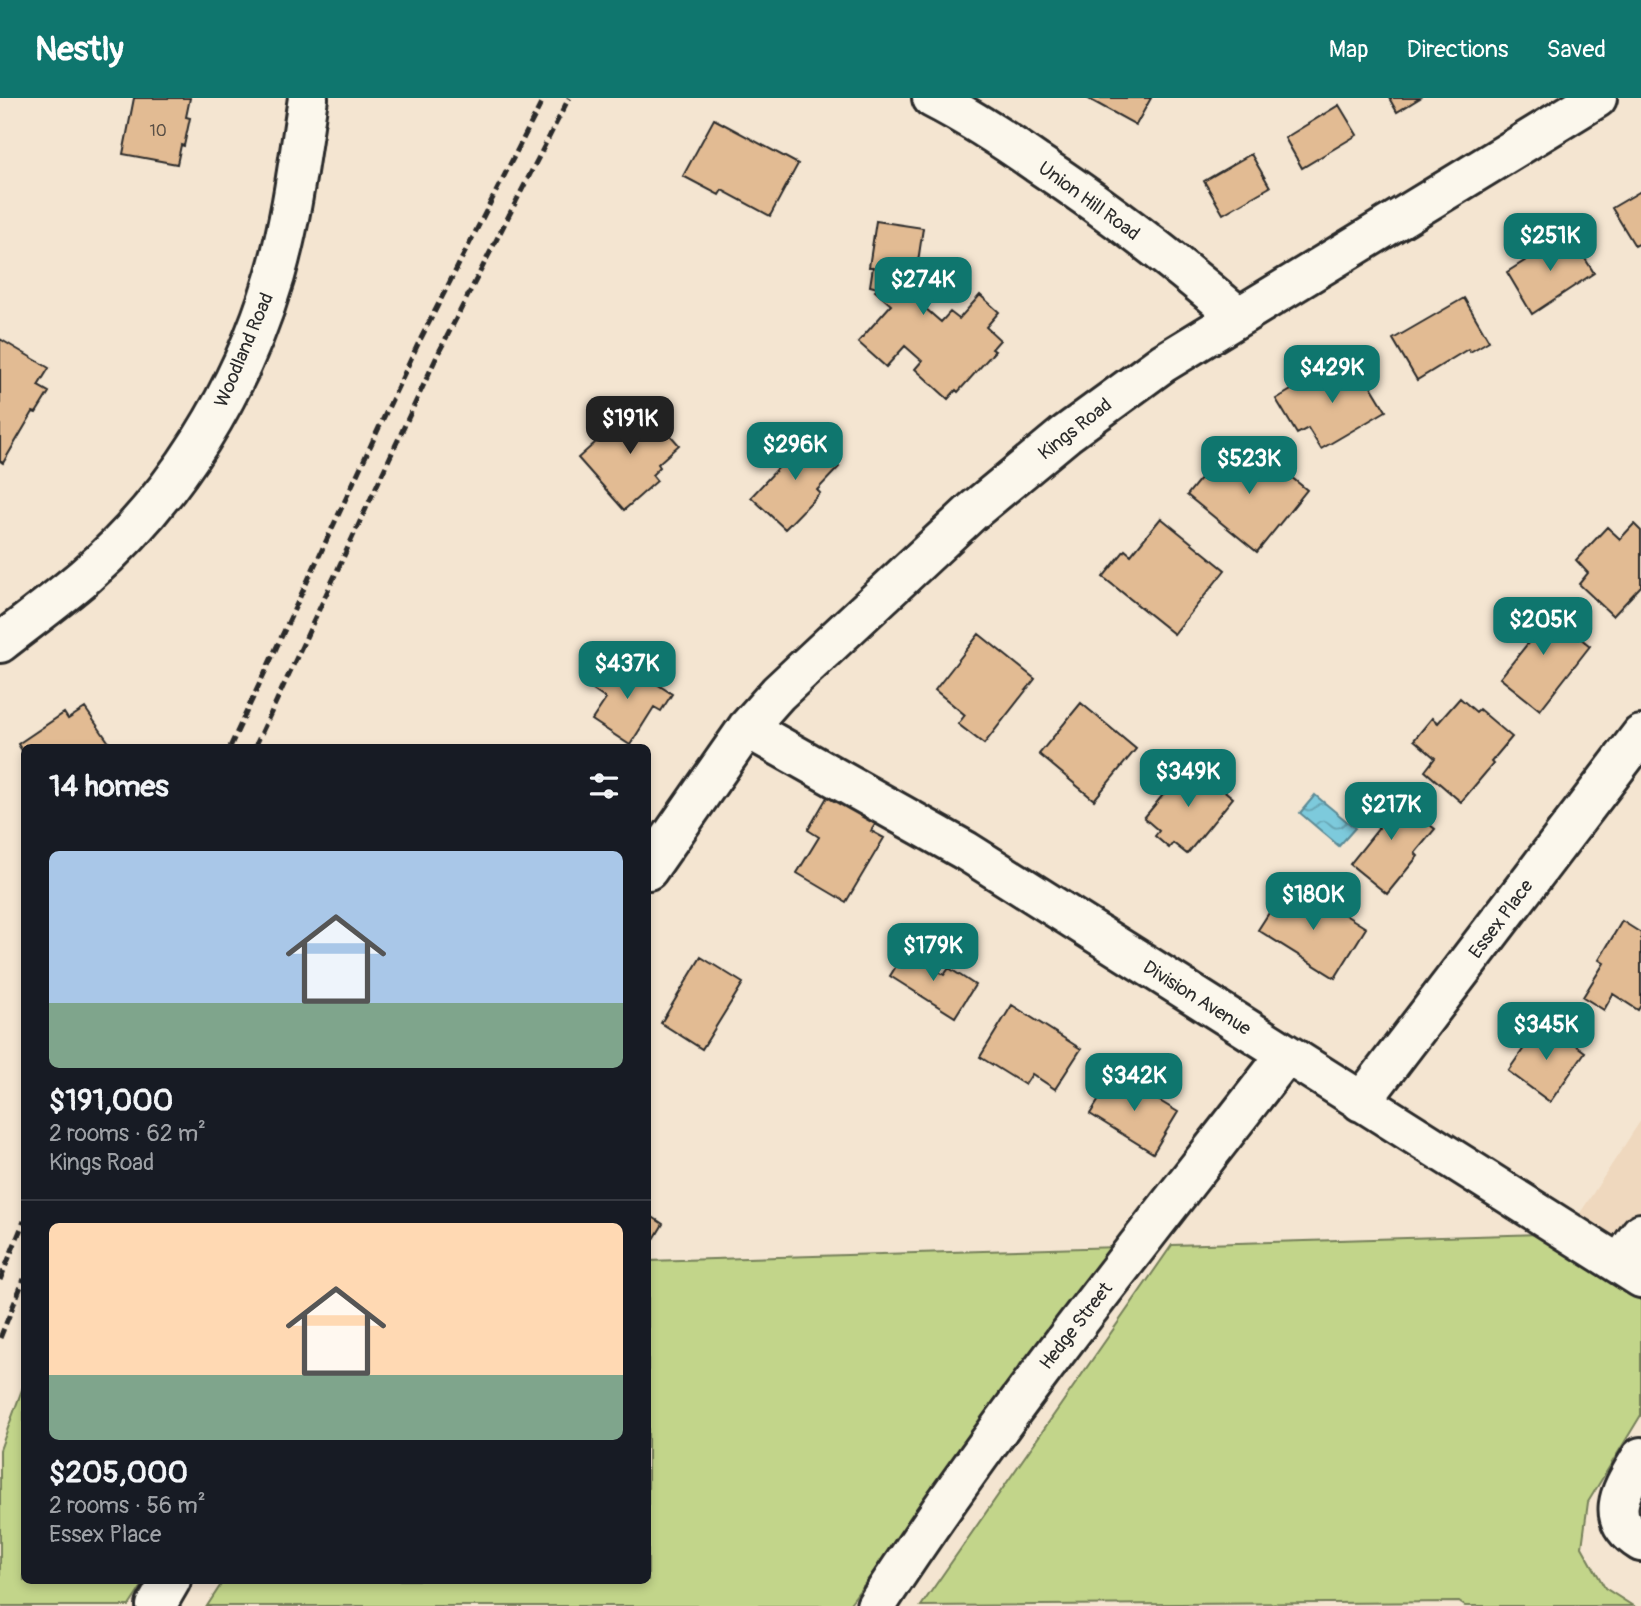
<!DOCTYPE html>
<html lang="en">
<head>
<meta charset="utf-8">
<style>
	:root { --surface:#171b24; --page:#242831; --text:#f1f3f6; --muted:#9ea1a6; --line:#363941; --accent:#0f766e }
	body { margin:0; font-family:Pangolin,sans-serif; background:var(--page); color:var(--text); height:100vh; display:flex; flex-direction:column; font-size:26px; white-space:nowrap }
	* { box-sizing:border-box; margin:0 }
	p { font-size:23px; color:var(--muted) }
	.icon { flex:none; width:38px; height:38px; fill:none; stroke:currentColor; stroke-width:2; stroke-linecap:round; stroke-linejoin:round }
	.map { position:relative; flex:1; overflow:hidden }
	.details { position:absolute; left:21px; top:646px; width:630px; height:840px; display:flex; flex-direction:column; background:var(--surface); border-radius:10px; box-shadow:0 4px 10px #0003 }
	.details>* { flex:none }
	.price { position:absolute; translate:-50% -60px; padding:0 16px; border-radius:14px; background:var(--accent); color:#fff; font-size:23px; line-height:46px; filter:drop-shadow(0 2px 4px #0008) }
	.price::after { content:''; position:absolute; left:50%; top:42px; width:21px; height:16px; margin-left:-10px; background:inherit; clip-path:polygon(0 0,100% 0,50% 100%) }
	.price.active { background:#222; color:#fff }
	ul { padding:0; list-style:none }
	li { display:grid; align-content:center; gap:14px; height:371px; padding:0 28px }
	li+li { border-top:2px solid var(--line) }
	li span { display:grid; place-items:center; height:217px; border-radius:10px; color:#555 }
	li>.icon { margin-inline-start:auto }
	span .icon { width:126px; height:126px; fill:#fffc; stroke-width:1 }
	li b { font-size:30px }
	h2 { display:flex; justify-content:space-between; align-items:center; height:84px; padding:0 28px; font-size:30px }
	header { display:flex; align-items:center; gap:42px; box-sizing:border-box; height:98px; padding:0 35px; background:var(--accent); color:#fff }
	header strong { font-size:33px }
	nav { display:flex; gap:38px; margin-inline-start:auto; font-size:24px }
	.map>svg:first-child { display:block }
	.built { fill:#efd8be }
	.grass { fill:#c2d58a; stroke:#76805a; stroke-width:2 }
	.water { fill:url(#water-waves); stroke:#5c8a95; stroke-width:2 }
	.building { fill:#e2bb93; stroke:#2b2b2b; stroke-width:2 }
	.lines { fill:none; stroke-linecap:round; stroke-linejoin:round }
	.minor-casing { stroke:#2b2b2b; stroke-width:44 }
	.minor { stroke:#fbf7ec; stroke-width:38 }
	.rail { stroke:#2b2b2b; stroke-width:5; stroke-dasharray:10 5; stroke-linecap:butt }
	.labels { text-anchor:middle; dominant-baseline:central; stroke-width:6; stroke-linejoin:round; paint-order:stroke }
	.number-label { font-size:16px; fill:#594f45 }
	.street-label { font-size:19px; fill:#2b2b2b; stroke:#fbf7ec }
</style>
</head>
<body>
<header>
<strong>Nestly</strong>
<nav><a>Map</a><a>Directions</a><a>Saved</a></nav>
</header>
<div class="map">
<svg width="1641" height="1508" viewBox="0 0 1641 1508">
	<defs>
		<pattern id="water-waves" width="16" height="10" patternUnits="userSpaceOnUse" patternTransform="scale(1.75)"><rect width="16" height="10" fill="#7dcadc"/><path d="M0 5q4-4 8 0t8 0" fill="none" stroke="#67a4b3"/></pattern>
	</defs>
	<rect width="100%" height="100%" fill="#f4e5d1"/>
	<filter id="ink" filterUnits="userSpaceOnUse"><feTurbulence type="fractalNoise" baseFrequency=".0143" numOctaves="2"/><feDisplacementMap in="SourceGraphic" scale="14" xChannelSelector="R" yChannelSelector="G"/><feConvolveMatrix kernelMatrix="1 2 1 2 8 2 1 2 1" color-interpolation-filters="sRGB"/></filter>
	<g filter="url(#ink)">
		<path class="built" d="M 1641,1022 L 1641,1180 L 1567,1135 Z"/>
		<path class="grass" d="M 1541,1136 L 1641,1200 L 1641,1317 L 1588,1404 L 1582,1449 L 1605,1490 L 1633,1508 L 1465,1508 L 1459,1504 L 921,1508 L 1172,1147 Z
			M 1117,1149 L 848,1508 L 207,1508 L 224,1482 L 648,1482 L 648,1163 Z
			M 24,1286 L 24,1482 L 146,1482 L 129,1508 L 0,1508 L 0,1352 Z"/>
		<path class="water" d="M 1315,697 L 1355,730 L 1339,748 L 1300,715 Z"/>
		<path class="building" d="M 134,0 L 190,0 L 186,19 L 190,20 L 184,48 L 181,47 L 177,66 L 123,56 Z
			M 1087,0 L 1151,0 L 1136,27 Z
			M 1389,0 L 1420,0 L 1397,14 Z
			M 1339,7 L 1357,37 L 1302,70 L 1285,40 Z
			M 714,21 L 798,66 L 770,118 L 722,92 L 719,97 L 683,78 Z
			M 1251,56 L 1270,89 L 1223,116 L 1204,83 Z
			M 1641,93 L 1641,145 L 1635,148 L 1612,110 Z
			M 876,123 L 923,130 L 916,177 L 912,177 L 909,196 L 941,224 L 950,214 L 959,221 L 980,197 L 999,214 L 986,229 L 1000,242 L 992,251 L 995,253 L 958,294 L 956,292 L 948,301 L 915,271 L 922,263 L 905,248 L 886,269 L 858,244 L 891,207 L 875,193 L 878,190 L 870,188 L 873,169 L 869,169 Z
			M 1569,135 L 1594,175 L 1532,216 L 1507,174 Z
			M 1464,200 L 1489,243 L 1470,254 L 1468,251 L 1417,282 L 1393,241 Z
			M 0,241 L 49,270 L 38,288 L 49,294 L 36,315 L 33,314 L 3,365 L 0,363 Z
			M 1357,265 L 1386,313 L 1321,351 L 1308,330 L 1297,336 L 1276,301 L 1308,282 L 1310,285 L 1338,268 L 1342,275 Z
			M 641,304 L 679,347 L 658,366 L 660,369 L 652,377 L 657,383 L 624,412 L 578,360 Z
			M 808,339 L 839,369 L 817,392 L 820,395 L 785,431 L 751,399 L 781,367 L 777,363 L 790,349 L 794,353 Z
			M 1248,344 L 1307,392 L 1257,454 L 1187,397 L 1209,370 L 1220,379 Z
			M 1161,420 L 1225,472 L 1174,536 L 1103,479 L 1125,452 L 1131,457 Z
			M 1634,426 L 1641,433 L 1641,488 L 1613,518 L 1579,486 L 1588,475 L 1576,462 L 1607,429 L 1620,441 Z
			M 1536,505 L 1590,548 L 1540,612 L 1500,580 L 1529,544 L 1514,532 Z
			M 979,536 L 1035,581 L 984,646 L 958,626 L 965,617 L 935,592 Z
			M 606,565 L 623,576 L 628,567 L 672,596 L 661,613 L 654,609 L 630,647 L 592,622 L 606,601 L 590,590 Z
			M 1460,600 L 1476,614 L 1479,611 L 1512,639 L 1491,664 L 1493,666 L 1461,704 L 1425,673 L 1435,660 L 1414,642 L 1432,620 L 1438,625 Z
			M 1081,605 L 1136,651 L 1094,702 L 1039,656 Z
			M 85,610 L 112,649 L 24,649 L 24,656 L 18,646 L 64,615 L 68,621 Z
			M 1190,664 L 1233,700 L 1187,756 L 1173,745 L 1169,750 L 1155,738 L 1159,733 L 1144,720 Z
			M 1384,691 L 1435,731 L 1415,755 L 1418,758 L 1387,796 L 1350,766 L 1379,730 L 1363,717 Z
			M 830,694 L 878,722 L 871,733 L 884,740 L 846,804 L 797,775 L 819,739 L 808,732 Z
			M 1283,793 L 1311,810 L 1318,800 L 1366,830 L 1335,880 L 1258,832 Z
			M 1622,823 L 1641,835 L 1641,907 L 1638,912 L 1613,896 L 1604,912 L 1583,899 L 1604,865 L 1599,862 Z
			M 906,852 L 944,877 L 949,870 L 975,887 L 955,919 L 890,878 Z
			M 701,859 L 743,885 L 702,951 L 661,925 Z
			M 1012,907 L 1081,951 L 1055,991 L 1032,976 L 1025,987 L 980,959 Z
			M 1543,923 L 1585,954 L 1550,1004 L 1508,973 Z
			M 1115,976 L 1178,1014 L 1153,1055 L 1090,1016 Z
			M 648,1116 L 663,1126 L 648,1151 Z"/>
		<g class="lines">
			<defs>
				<path id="minor" d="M 932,0 C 969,19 1003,41 1037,65 C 1107,111 1174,163 1238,218
					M 0,545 C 28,523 57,502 84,479 C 175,400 241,293 275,178 C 292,120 299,59 308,0
					M 747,630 L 966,753 L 1641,1180
					M 648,772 L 747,630 L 778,595 L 973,413 L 1066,336 L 1163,265 L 1597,0
					M 1361,1004 L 1641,637
					M 1620,1166 L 1641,1135
					M 1641,1359 C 1623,1390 1601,1419 1641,1444
					M 156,1508 L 171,1482
					M 876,1508 C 1001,1316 1146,1138 1286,957"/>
			</defs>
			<use href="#minor" class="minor-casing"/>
			<use href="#minor" class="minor"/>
			<path class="rail" d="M 230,649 L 418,246 L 544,0
				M 255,649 L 438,256 L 569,0
				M 0,1182 L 24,1123
				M 0,1240 L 24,1181"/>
		</g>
	</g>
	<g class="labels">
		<g class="number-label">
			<text x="158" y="33">10</text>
		</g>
		<g class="street-label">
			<text transform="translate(1089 103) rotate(36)">Union Hill Road</text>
			<text transform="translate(244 252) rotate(-67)">Woodland Road</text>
			<text transform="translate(1075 331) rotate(-38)">Kings Road</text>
			<text transform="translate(1501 821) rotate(-53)">Essex Place</text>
			<text transform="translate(1197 900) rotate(32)">Division Avenue</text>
			<text transform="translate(1076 1228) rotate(-52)">Hedge Street</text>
		</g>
	</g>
</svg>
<b class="price" style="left:1550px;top:175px">$251K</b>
<b class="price" style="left:923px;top:219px">$274K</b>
<b class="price" style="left:1332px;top:307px">$429K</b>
<b class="price active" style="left:630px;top:358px">$191K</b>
<b class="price" style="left:795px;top:384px">$296K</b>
<b class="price" style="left:1249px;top:398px">$523K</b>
<b class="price" style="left:1543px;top:559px">$205K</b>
<b class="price" style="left:627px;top:603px">$437K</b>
<b class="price" style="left:1188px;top:711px">$349K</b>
<b class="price" style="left:1391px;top:744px">$217K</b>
<b class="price" style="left:1313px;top:834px">$180K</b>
<b class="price" style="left:933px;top:885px">$179K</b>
<b class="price" style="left:1546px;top:964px">$345K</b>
<b class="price" style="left:1134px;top:1015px">$342K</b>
<section class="details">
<h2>14 homes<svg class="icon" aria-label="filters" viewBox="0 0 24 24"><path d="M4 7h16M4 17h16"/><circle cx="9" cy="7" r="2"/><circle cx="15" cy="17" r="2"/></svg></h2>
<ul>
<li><span style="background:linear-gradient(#a9c7e8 70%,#7fa58c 0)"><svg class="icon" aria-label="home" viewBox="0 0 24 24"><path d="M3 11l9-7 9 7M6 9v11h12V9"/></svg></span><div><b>$191,000</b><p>2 rooms · 62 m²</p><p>Kings Road</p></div></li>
<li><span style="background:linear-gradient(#ffd9b3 70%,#7fa58c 0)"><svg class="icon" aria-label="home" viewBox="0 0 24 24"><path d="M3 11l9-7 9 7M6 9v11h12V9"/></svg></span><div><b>$205,000</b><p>2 rooms · 56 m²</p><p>Essex Place</p></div></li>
</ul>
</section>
</div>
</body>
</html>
